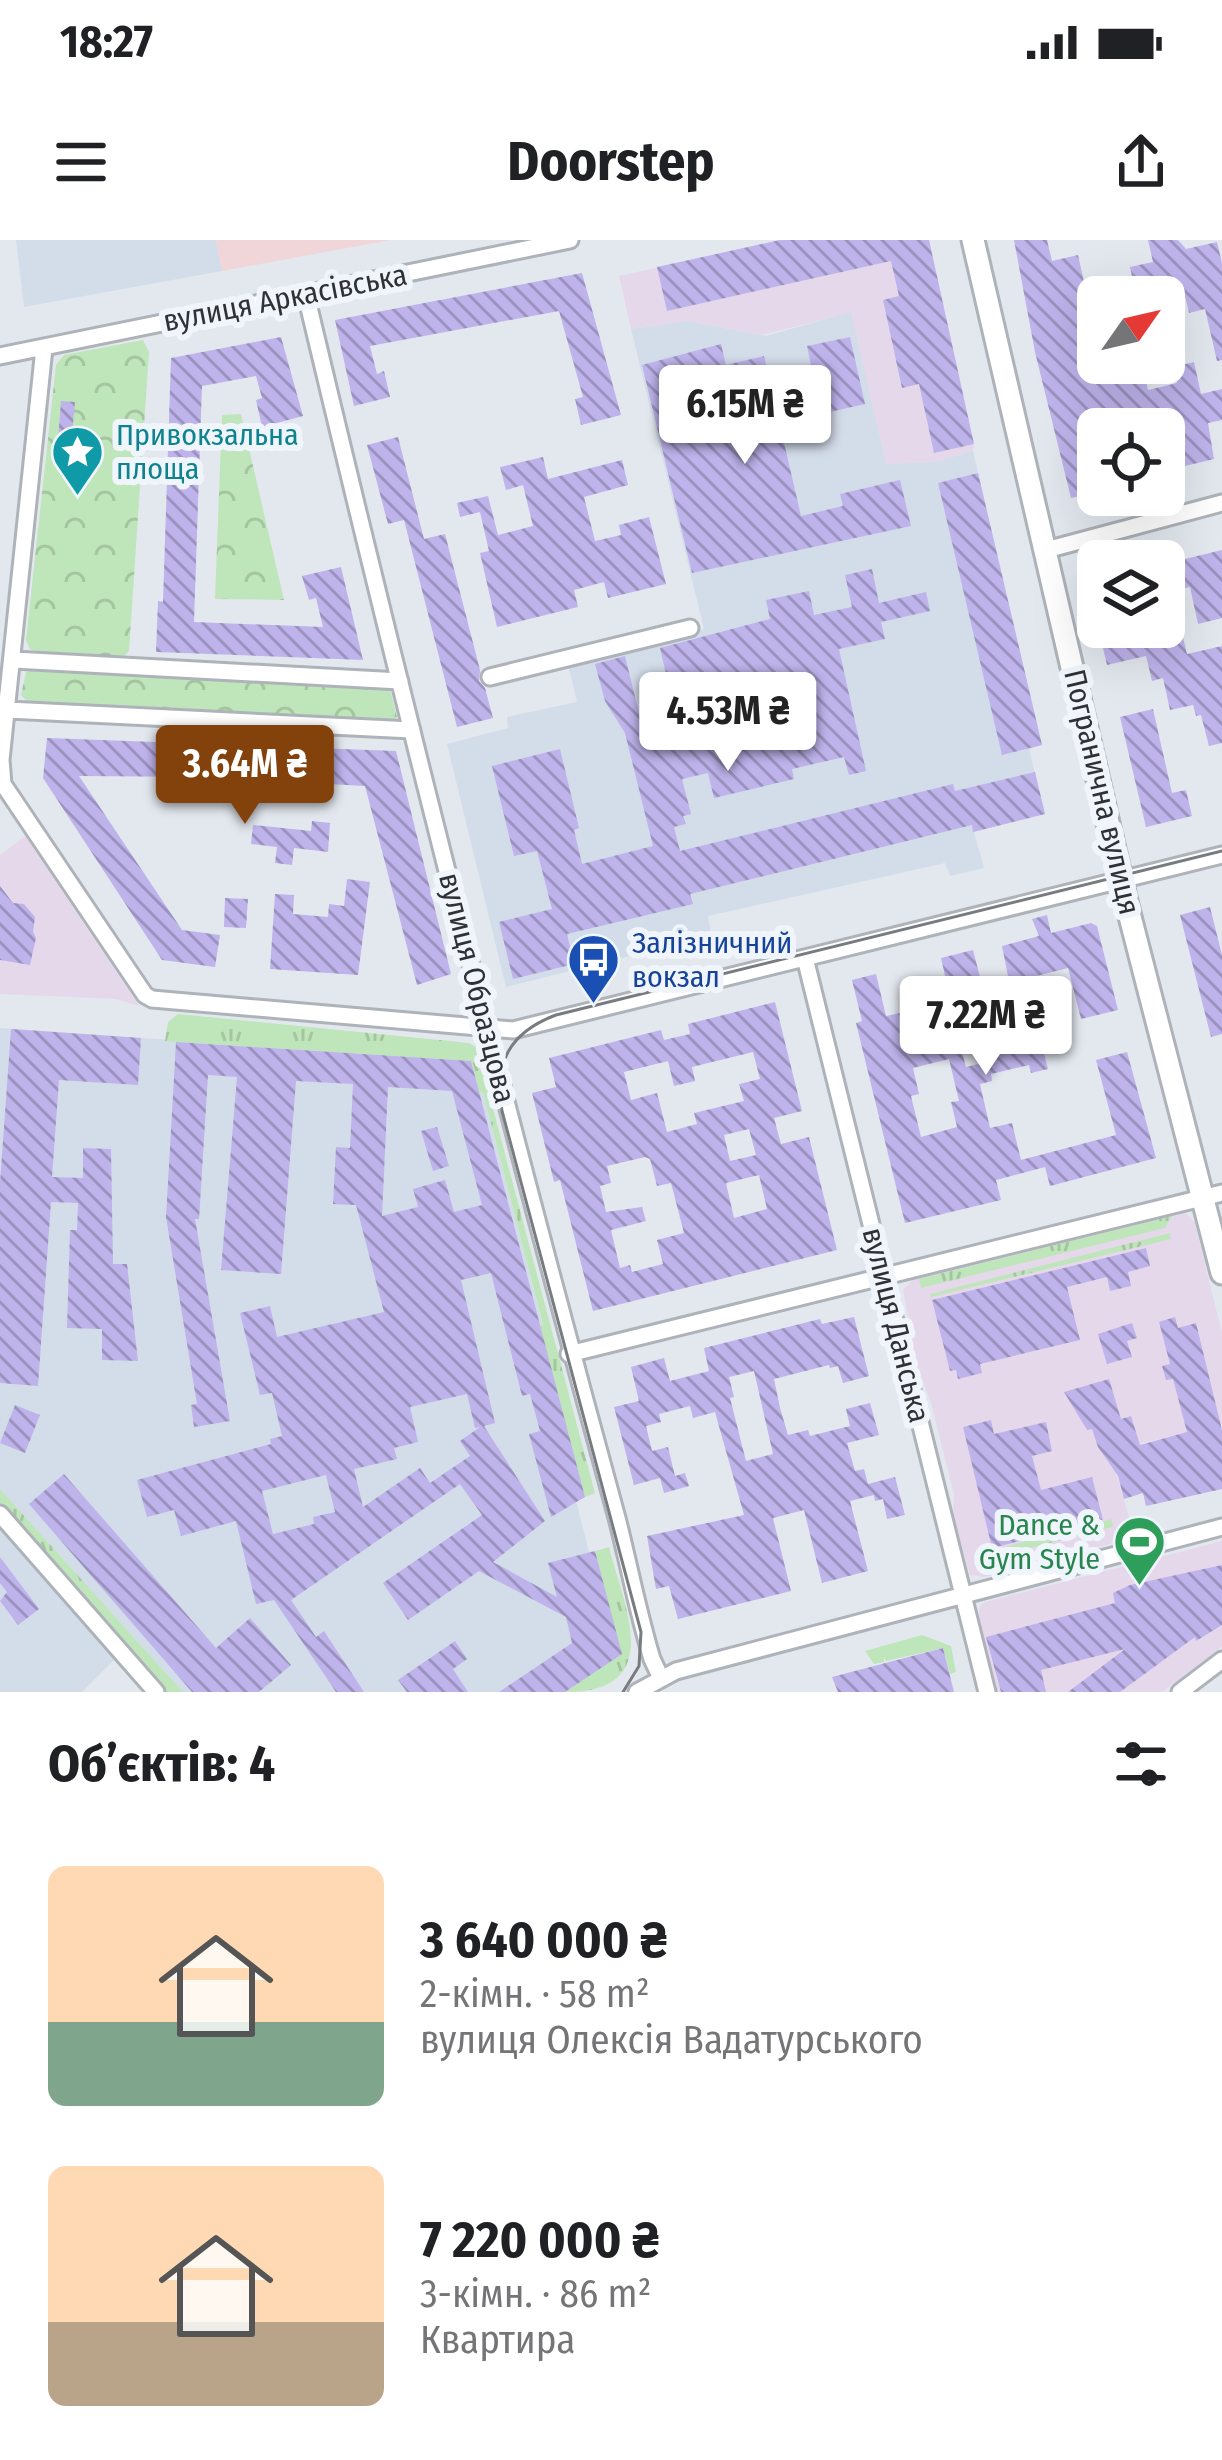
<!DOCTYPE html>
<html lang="uk">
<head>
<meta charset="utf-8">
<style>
	:root { --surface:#fff; --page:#f2f2f2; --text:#202124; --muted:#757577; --accent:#83420b }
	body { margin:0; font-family:"Fira Sans Condensed",sans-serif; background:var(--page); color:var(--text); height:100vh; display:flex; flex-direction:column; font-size:45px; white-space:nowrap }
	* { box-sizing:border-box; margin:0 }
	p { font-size:39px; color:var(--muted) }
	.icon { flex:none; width:66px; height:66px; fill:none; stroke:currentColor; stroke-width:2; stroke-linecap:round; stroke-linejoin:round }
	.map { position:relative; height:1452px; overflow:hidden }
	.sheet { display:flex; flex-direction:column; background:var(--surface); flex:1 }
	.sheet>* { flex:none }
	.needle { width:78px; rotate:56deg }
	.buttons { position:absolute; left:1077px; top:36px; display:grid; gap:24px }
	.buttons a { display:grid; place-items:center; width:108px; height:108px; border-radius:18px; background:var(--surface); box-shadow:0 12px 48px #0002; font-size:60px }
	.price { position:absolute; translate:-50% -102px; padding:0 27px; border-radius:12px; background:#fff; color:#222; font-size:39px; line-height:78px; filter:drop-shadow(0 3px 6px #0008) }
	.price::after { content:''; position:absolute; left:50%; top:72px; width:36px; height:27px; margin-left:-18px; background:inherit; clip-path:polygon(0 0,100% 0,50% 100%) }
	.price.selected { background:var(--accent); color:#fff }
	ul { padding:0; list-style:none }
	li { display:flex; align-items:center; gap:36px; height:300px; padding:0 48px }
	li span { display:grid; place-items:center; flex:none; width:336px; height:240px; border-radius:18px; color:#555 }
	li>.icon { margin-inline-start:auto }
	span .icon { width:144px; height:144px; fill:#fffc; stroke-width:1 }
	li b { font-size:51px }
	h2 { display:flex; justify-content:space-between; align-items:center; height:144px; padding:0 48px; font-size:51px }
	.status { display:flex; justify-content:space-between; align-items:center; height:84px; padding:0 60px; background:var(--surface); direction:ltr }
	.status svg { height:33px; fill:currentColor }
	header { display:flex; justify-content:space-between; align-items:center; height:156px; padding:0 48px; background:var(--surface); font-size:54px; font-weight:700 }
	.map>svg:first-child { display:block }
	.commercial { fill:#e6d8eb }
	.built { fill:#d3dce9 }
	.education { fill:#f1d6d9 }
	.grass { fill:url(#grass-tufts) }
	.park { fill:url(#park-crowns) }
	.building { fill:url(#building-back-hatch); fill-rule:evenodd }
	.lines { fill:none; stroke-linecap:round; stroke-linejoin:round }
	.minor-casing { stroke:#aeb3ba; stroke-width:21 }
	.major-casing { stroke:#aeb3ba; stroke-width:27 }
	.minor { stroke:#fff; stroke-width:15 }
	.major { stroke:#fff; stroke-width:21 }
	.tram { stroke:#787c80; stroke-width:3 }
	.labels { text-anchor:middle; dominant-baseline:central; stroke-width:12; stroke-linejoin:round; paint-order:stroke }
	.street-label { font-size:30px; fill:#2f3134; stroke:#f0f5fc }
	.culture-label { font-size:30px; fill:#0d838f; stroke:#f0f5fc; text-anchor:start }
	.transit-label { font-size:30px; fill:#164399; stroke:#f0f5fc; text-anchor:start }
	.leisure-label { font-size:30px; fill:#27864d; stroke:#f0f5fc; text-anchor:end }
</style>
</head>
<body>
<div class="status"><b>18:27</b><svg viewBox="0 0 49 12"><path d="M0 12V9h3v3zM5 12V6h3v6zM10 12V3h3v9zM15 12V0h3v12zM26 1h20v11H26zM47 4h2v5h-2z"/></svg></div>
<header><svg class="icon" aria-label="menu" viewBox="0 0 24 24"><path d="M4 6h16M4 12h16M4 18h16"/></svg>Doorstep<svg class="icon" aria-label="share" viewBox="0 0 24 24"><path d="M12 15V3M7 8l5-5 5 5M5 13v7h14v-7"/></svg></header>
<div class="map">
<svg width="1222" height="1452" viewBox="0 0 1222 1452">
	<defs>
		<pattern id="grass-tufts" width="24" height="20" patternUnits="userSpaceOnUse" patternTransform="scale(3)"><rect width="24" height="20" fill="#bfe5ba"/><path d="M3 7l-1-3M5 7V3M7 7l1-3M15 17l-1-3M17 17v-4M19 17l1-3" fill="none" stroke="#a4c5a0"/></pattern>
		<pattern id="park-crowns" width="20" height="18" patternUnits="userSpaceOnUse" patternTransform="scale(3)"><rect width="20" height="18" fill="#bfe5ba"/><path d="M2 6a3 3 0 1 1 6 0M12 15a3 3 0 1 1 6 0" fill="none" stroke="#a4c5a0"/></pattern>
		<pattern id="building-back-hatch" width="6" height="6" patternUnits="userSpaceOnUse" patternTransform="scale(3)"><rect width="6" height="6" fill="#beb3eb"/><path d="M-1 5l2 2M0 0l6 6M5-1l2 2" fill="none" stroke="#9b92bf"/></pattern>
	</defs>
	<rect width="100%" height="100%" fill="#e3e8ef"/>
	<path class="commercial" d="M 780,0 L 929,0 L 974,204 L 973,211 L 935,222 L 886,224 L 850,73 L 762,95 L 687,81 L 631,89 L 619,36 Z
		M 25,596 L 139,766 L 116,759 L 0,754 L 0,615 Z
		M 1186,973 L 1195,983 L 1222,1093 L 1222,1184 L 1122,1208 L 1124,1216 L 1107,1221 L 1116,1233 L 1133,1290 L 1140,1296 L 985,1337 L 970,1335 L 953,1276 L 954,1254 L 931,1163 L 917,1126 L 903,1050 L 913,1040 Z
		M 1222,1301 L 1222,1407 L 1162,1452 L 997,1452 L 978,1379 L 980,1366 L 985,1362 Z"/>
	<path class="built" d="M 16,0 L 216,0 L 222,31 L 24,67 Z
		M 851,72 L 886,224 L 935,222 L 973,211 L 1042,505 L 1029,509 L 1045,574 L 974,592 L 984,628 L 950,636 L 945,623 L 708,676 L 711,696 L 506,747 L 447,504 L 508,488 L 507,477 L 577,462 L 567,420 L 704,389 L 631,89 L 687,81 L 766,96 Z
		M 0,788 L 471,821 L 479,852 L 483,852 L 543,1086 L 539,1087 L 585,1257 L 576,1261 L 589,1312 L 595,1311 L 622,1414 L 565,1452 L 183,1452 L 0,1249 Z
		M 0,1289 L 115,1419 L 82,1452 L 0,1452 Z"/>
	<path class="education" d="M 216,0 L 391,0 L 222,31 Z"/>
	<path class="grass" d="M 178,774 L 469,803 L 477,808 L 595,1253 L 585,1257 L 538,1087 L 543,1085 L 483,852 L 479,853 L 471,821 L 165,801 L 168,782 Z
		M 1172,976 L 1165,988 L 921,1048 L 919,1039 Z
		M 1170,993 L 1171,999 L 931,1057 L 930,1054 Z
		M 0,1249 L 183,1452 L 166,1452 L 0,1263 Z
		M 1111,1279 L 1113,1287 L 998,1316 L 997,1309 Z
		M 609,1307 C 625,1369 666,1452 565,1452 L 621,1414 L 595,1311 Z
		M 922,1395 L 951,1406 L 956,1432 L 950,1434 L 943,1408 L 886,1421 L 884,1417 L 884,1422 L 874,1424 L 865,1411 Z"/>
	<path class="park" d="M 143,100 L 149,112 L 129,411 L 123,417 L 41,413 L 30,409 L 26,400 L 56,125 L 64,115 Z
		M 241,174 L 284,360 L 215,359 L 222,175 Z
		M 38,428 L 383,447 L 390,449 L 397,477 L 394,482 L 30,464 L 21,455 L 26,432 Z"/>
	<path class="building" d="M 780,0 L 929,0 L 974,204 L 934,213 L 919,144 L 902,148 L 883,60 L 899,56 L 891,21 L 667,71 L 657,27 Z
		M 1014,0 L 1047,0 L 1052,21 L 1078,15 L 1084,42 L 1098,39 L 1102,56 L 1088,59 L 1098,103 L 1098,123 L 1142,123 L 1148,150 L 1177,143 L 1173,127 L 1194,122 L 1201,154 L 1222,149 L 1222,180 L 1208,183 L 1214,219 L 1181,227 L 1182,232 L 1164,236 L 1164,209 L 1183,204 L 1177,179 L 1148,189 L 1098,189 L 1098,210 L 1094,210 L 1098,252 L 1071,258 L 1035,112 Z
		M 1148,0 L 1178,0 L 1186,9 L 1217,2 L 1222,23 L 1222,120 L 1217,121 L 1205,69 L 1189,73 L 1182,43 L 1164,47 L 1164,39 L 1134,46 L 1130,27 L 1153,22 Z
		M 582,33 L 621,175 L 581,185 L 575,159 L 583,157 L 559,71 L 370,106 L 377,134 L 384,131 L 390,157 L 354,166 L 335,80 Z
		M 281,97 L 303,176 L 262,187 L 256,160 L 262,158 L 256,136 L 202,146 L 194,382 L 323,387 L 316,358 L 309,360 L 302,336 L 341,327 L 363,420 L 156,412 L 158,361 L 163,362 L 171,118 Z
		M 850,97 L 865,164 L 821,174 L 807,106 Z
		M 721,104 L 726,125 L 764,116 L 801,276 L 843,266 L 840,254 L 900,240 L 911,286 L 692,333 L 642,125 Z
		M 61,161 L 75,162 L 70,215 L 57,214 Z
		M 398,197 L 424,299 L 445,294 L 480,430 L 479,441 L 485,448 L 493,478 L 457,487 L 404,280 L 388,284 L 367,205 Z
		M 543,217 L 548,239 L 622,220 L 628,245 L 584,257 L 595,301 L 621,295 L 619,285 L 649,277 L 666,344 L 608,358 L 604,342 L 574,350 L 578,367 L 497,387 L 480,313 L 489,311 L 480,272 L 460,277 L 457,263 L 488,256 L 498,295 L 533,286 L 523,245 L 506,250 L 500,227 Z
		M 978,233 L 1042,505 L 1002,515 L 938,243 Z
		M 1222,310 L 1222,378 L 1198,384 L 1190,347 L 1164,353 L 1164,324 Z
		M 872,329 L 879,363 L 926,352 L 930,371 L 881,382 L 885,399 L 839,409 L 866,531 L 849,535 L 844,517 L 792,529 L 794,539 L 714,558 L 708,533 L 682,539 L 691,574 L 683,576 L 686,584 L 674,587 L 680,611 L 953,544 L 955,551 L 1035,532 L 1045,574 L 973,592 L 972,585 L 690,654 L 693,664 L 567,694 L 574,724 L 513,739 L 499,682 L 552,669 L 537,611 L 514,616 L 492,526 L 560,509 L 579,588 L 574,590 L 582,624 L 653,606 L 625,493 L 605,461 L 595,424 L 625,416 L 643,489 L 677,481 L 660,408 L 770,379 L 766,360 L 809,351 L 814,375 L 852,367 L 845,335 Z
		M 1140,387 L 1158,387 L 1159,394 L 1181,389 L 1187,414 L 1222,406 L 1222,503 L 1209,506 L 1201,475 L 1196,476 L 1193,465 L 1170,470 L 1163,438 L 1152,441 L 1146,416 L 1107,425 L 1103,408 L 1142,399 Z
		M 1153,469 L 1172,553 L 1186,550 L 1192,576 L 1146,587 L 1120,477 Z
		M 47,498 L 396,511 L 451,734 L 417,745 L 365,546 L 200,537 L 79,536 L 182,690 L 220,695 L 215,727 L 162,720 L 43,538 Z
		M 312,581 L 330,583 L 328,612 L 294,608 L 292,625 L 275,623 L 277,607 L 251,604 L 253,585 L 311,591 Z
		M 347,639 L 370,642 L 358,735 L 270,729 L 275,654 L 294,655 L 293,674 L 328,677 L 329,664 L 344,666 Z
		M 0,646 L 13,663 L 24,664 L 35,677 L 33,692 L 36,698 L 30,725 L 0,720 Z
		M 225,658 L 248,659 L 246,688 L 224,687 Z
		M 1210,667 L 1222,715 L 1222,794 L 1211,797 L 1180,675 Z
		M 1047,675 L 1051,693 L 1091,683 L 1097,686 L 1118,770 L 1081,779 L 1068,728 L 1025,739 L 1048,829 L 1031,833 L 1029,825 L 991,834 L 992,841 L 980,844 L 990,888 L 1012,883 L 1021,920 L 1116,895 L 1096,820 L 1127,812 L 1156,918 L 1050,946 L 1045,927 L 996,940 L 1001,960 L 905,983 L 856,783 L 862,781 L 852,740 L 876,734 L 886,776 L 951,762 L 941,718 L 973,710 L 980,737 L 967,740 L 976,775 L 1014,766 L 1002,706 L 1039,696 L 1032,679 ZM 955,774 L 961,796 L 986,789 L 994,820 L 966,827 L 959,801 L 917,811 L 911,785 ZM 949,819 L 959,861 L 951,862 L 957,887 L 921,897 L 911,856 L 919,854 L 913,828 Z
		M 775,762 L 802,871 L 774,878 L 781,904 L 809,897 L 837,1010 L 593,1071 L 560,940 L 554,942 L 532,853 L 556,847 L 549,818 L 661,790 L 664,800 L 690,794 L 688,784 ZM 753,812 L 760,839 L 739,844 L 744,861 L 694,873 L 697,884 L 667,892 L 657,853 L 631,860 L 624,832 L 668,821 L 674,846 L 695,841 L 692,827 ZM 749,889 L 756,915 L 730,921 L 724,895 ZM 645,917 L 650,919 L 657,946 L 671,943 L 684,993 L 657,1000 L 663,1024 L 632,1032 L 630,1025 L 620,1028 L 611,990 L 646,981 L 642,967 L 606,972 L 600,946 L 611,943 L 607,926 ZM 759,935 L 767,969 L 734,978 L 726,943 Z
		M 11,789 L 141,798 L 138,845 L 59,840 L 52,937 L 83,938 L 83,908 L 111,909 L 113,1024 L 127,1024 L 138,1121 L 102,1120 L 102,1089 L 67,1088 L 70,990 L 77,990 L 78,963 L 51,962 L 38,1146 L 0,1143 L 0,943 Z
		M 176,802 L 471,821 L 585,1257 L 551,1277 L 529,1194 L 540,1191 L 530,1154 L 522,1156 L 491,1033 L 461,1040 L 495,1183 L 484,1186 L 545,1281 L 493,1322 L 557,1357 L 548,1323 L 595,1311 L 622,1414 L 565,1452 L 499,1452 L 572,1403 L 566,1377 L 479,1331 L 408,1380 L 383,1343 L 482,1275 L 460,1244 L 291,1360 L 316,1397 L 324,1391 L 364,1452 L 336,1452 L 274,1360 L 256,1364 L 236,1281 L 181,1296 L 174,1270 L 147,1277 L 137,1240 L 271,1204 L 270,1199 L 282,1196 L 272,1153 L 260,1155 L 240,1073 L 270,1066 L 277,1097 L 384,1072 L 356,965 L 333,964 L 336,907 L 350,908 L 353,844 L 296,841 L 281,1034 L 221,1030 L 237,837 L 208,835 L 199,979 L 195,979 L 230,1181 L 194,1187 L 191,1165 L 197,1164 L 166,977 ZM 388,847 L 452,851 L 482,965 L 454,972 L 445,940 L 413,949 L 418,967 L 382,976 ZM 467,1154 L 475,1188 L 480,1187 L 460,1201 L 470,1216 L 430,1243 L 420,1228 L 363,1267 L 354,1229 L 397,1219 L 394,1208 L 418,1202 L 410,1167 ZM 326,1235 L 335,1272 L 313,1277 L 314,1284 L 273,1294 L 262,1251 Z
		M 437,887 L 449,926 L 433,931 L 421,891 Z
		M 1146,1008 L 1150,1026 L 1128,1032 L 1131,1046 L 1110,1051 L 1107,1037 L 1067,1047 L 1080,1100 L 980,1124 L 982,1133 L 958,1139 L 956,1130 L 950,1131 L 932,1060 Z
		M 854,1077 L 869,1136 L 843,1143 L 838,1126 L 830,1128 L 829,1125 L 774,1139 L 780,1168 L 788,1195 L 808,1190 L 810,1196 L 850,1186 L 846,1169 L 870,1163 L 879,1195 L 847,1203 L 855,1231 L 864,1229 L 868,1244 L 895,1237 L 905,1275 L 887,1279 L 883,1259 L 875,1261 L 874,1255 L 850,1261 L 868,1331 L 822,1343 L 804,1270 L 773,1278 L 791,1351 L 678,1379 L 669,1346 L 656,1349 L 647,1296 L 744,1275 L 715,1172 L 693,1178 L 690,1166 L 659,1174 L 661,1182 L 646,1186 L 652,1211 L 668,1207 L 675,1236 L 685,1233 L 689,1246 L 664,1253 L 660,1238 L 634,1245 L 614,1167 L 639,1161 L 631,1127 L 664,1118 L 670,1141 L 709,1131 L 704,1108 L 820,1079 L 822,1084 ZM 754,1131 L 773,1214 L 746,1221 L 730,1158 L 734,1157 L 729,1137 Z
		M 1175,1077 L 1178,1088 L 1196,1083 L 1222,1190 L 1222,1249 L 1146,1266 L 1143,1253 L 1124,1259 L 1118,1236 L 1098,1207 L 1092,1189 L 1087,1190 L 1064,1152 L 1109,1139 L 1121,1179 L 1131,1176 L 1140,1205 L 1187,1192 L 1173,1139 L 1166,1140 L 1162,1126 L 1170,1124 L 1159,1082 Z
		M 1132,1083 L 1137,1098 L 1127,1101 L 1132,1117 L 1107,1124 L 1098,1094 Z
		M 15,1165 L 40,1175 L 25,1213 L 0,1203 Z
		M 991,1180 L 994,1194 L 1046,1182 L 1052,1211 L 1032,1216 L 1041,1250 L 1092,1237 L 1103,1280 L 992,1308 L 963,1187 Z
		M 64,1234 L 216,1408 L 250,1378 L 291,1425 L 259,1452 L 192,1452 L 29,1264 Z
		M 0,1317 L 39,1369 L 18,1385 L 0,1361 L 7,1352 L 0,1343 Z
		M 1222,1325 L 1222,1385 L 1196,1401 L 1195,1397 L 1120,1452 L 1068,1452 L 1125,1409 L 1041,1430 L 1046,1452 L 1001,1452 L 986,1397 L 1115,1363 L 1113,1353 L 1130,1345 Z
		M 455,1401 L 467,1419 L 453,1429 L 468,1452 L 407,1452 L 398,1440 Z
		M 943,1408 L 954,1452 L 838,1452 L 832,1437 Z"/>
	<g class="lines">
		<defs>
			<path id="minor" d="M 306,55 C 403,464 506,872 617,1278 C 629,1325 638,1373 652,1419 L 661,1438
				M 44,108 L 1,520 L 3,544 L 145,755 L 152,759 L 513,790 L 1222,615
				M 0,116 L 570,0
				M 1046,310 L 1222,263
				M 14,420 L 400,441
				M 490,437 L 690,388
				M 8,470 L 412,490
				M 805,718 L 987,1452
				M 569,1114 L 1222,953
				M 0,1274 L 156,1452
				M 637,1452 L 676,1431 L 1222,1287
				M 1180,1452 L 1222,1420"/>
			<path id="major" d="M 973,0 L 1127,665 L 1222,1033"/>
		</defs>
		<use href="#minor" class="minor-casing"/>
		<use href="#major" class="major-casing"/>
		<use href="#minor" class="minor"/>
		<use href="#major" class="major"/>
		<path class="tram" d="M 623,1452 L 639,1426 L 641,1392 L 502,871 C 493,823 510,792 556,775 L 1222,611"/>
	</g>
	<defs>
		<symbol id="sight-pin" viewBox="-11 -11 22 30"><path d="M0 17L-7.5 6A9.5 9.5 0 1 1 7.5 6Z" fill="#0f9aa8" stroke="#f0f5fc"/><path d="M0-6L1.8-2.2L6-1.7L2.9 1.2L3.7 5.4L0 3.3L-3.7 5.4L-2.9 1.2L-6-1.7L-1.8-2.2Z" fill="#fff"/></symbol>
		<symbol id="bus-pin" viewBox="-11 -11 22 30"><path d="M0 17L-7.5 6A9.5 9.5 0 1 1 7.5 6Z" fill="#1a4fb4" stroke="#f0f5fc"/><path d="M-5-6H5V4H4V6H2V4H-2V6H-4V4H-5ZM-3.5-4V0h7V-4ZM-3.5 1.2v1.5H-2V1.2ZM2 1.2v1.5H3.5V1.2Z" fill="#fff"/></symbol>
		<symbol id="stadium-pin" viewBox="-11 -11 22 30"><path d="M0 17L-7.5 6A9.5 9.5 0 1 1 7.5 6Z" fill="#2e9e5b" stroke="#f0f5fc"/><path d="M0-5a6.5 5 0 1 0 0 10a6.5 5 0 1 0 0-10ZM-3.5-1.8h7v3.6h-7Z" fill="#fff"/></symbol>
	</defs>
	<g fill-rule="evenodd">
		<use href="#sight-pin" x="48" y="182" width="59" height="81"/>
		<use href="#bus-pin" x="564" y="690" width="59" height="81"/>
		<use href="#stadium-pin" x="1110" y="1272" width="59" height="81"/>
	</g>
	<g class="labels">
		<g class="street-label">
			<text transform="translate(285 58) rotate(-11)">вулиця Аркасівська</text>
			<text transform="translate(1102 552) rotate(77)">Погранична вулиця</text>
			<text transform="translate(477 748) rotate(76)">вулиця Образцова</text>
			<text transform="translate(896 1085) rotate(76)">вулиця Данська</text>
		</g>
		<g class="culture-label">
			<text x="116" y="195">Привокзальна<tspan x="116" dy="34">площа</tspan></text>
		</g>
		<g class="transit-label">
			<text x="632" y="703">Залізничний<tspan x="632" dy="34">вокзал</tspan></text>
		</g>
		<g class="leisure-label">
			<text x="1100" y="1285">Dance &amp;<tspan x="1100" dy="34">Gym Style</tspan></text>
		</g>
	</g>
</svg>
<div class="buttons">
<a><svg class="needle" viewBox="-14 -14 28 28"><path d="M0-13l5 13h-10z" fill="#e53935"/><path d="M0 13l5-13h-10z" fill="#757577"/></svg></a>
<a><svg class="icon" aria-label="locate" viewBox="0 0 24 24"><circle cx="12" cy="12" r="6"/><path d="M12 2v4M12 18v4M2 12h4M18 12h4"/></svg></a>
<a><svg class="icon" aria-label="layers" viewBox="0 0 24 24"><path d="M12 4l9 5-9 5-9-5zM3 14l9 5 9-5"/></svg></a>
</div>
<b class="price" style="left:745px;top:227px">6.15M ₴</b>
<b class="price" style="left:728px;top:534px">4.53M ₴</b>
<b class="price selected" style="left:245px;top:587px">3.64M ₴</b>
<b class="price" style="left:986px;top:838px">7.22M ₴</b>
</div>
<section class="sheet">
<h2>Об’єктів: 4<svg class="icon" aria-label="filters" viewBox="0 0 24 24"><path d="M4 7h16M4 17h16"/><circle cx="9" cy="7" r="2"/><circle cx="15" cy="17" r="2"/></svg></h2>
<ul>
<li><span style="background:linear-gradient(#ffd9b3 65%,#7fa58c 0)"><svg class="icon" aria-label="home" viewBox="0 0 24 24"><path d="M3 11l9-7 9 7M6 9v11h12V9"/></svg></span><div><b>3 640 000 ₴</b><p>2-кімн. · 58 m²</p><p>вулиця Олексія Вадатурського</p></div></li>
<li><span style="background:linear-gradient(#ffd9b3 65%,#b9a48a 0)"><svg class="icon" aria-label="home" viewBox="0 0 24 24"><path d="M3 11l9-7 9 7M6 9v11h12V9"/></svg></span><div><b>7 220 000 ₴</b><p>3-кімн. · 86 m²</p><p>Квартира</p></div></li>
</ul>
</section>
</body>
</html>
